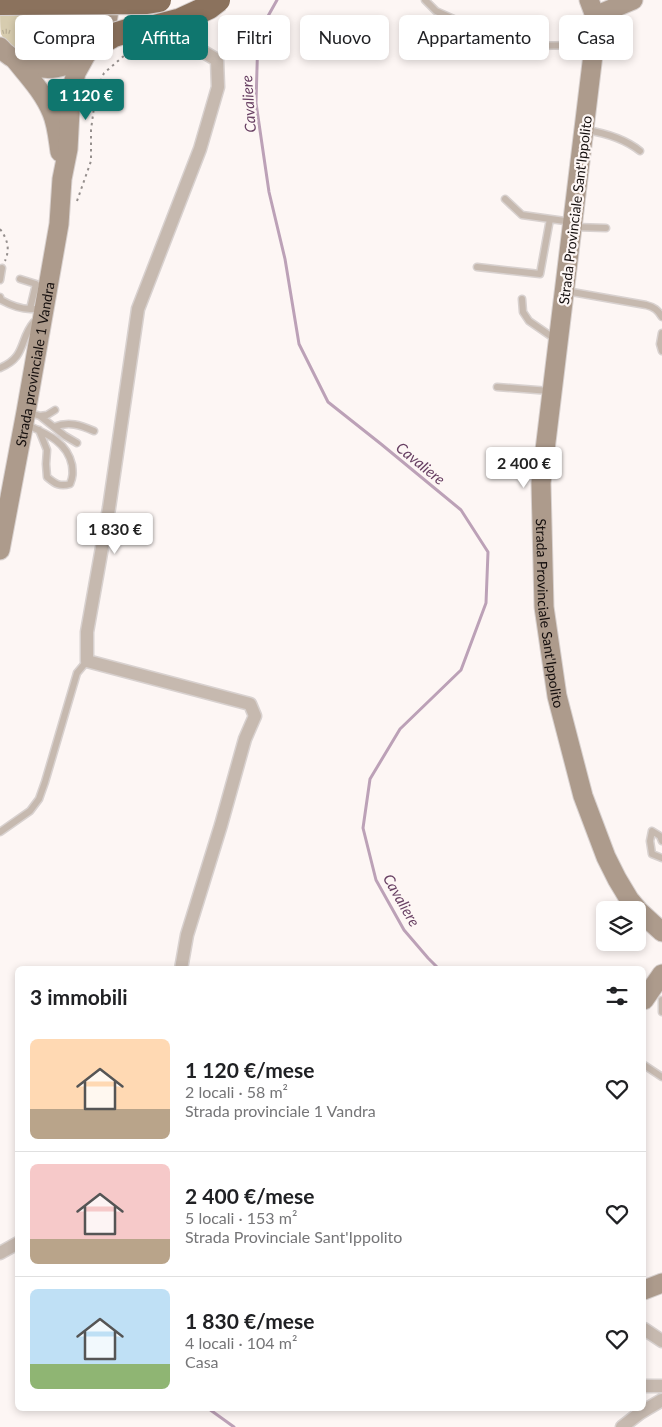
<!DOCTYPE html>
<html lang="it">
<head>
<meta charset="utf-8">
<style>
	:root { --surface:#fff; --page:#f6f6f6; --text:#202124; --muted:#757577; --line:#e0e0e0; --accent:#0f766e }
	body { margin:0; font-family:Lato,sans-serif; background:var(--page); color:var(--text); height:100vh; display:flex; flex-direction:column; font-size:19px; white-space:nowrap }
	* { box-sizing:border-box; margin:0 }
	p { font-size:16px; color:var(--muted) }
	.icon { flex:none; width:28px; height:28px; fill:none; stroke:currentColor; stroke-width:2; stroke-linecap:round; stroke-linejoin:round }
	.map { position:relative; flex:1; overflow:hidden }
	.drawer { position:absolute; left:15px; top:966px; width:631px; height:445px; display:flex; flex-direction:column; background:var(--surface); border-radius:8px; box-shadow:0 2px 8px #0003 }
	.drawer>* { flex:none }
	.guide { position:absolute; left:15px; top:15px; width:632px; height:45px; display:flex; gap:10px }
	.controls { position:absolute; left:596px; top:901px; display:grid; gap:10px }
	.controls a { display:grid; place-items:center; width:50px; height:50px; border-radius:8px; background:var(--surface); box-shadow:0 2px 8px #0003; font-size:25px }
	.price { position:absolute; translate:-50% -42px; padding:0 11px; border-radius:5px; background:#fff; color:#222; font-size:16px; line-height:32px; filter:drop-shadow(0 1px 2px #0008) }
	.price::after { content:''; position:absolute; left:50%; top:30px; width:15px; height:11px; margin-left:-8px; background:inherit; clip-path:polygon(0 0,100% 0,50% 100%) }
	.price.on { background:var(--accent); color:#fff }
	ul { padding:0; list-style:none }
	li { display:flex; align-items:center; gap:15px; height:125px; padding:0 15px }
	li+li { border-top:1px solid var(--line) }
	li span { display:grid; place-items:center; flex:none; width:140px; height:100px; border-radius:8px; color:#555 }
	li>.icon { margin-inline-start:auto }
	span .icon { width:60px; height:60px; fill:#fffc; stroke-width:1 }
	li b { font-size:21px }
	h2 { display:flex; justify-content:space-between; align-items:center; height:60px; padding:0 15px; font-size:21px }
	.pill { padding:0 18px; border-radius:8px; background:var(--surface); box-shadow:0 2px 8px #0003; font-size:18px; line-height:45px }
	.pill.on { background:var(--accent); color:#fff }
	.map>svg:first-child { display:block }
	.grass { fill:url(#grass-tufts) }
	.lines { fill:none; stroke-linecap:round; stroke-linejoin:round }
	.stream { stroke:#bca1b7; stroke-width:3 }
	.lane-casing { stroke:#d8d1cf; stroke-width:9 }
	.street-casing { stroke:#d8d1cf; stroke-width:15 }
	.secondary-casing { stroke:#d8d1cf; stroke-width:21 }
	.highway-casing { stroke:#d8d1cf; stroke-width:26 }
	.path { stroke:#958f8d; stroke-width:2; stroke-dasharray:2.5 4; stroke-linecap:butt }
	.lane { stroke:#c6b9af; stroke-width:6 }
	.street { stroke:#c6b9af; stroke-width:12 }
	.secondary { stroke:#ad9b8c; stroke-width:19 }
	.highway { stroke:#8b725d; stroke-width:24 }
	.highway-bridge-casing { stroke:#d8d1cf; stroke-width:26; stroke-linecap:butt }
	.highway-bridge { stroke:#8b725d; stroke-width:24 }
	.labels { text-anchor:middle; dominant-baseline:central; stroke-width:4.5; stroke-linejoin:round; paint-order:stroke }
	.street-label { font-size:14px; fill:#140e0d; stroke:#fdf6f4 }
	.water-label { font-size:15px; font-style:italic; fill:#673f62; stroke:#fdf6f4 }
</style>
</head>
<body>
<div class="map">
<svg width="662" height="1427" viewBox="0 0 662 1427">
	<defs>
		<pattern id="grass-tufts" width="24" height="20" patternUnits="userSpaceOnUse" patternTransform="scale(1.25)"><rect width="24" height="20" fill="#d7ccaf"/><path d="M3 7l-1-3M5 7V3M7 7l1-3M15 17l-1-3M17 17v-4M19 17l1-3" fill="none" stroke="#b8ae95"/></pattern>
	</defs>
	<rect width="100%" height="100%" fill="#fdf6f4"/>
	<path class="grass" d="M 0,0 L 99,12 C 95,23 93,34 84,43 C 63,66 16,64 1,34 C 0,28 0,8 0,0 Z"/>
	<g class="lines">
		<path class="stream" d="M 277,0 L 258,34 L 256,103 L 269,192 L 285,259 L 299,344 L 328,402 L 381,444 L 461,510 L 488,552 L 486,603 L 461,670 L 400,729 L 370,779 L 363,828 L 376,880 L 404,930 L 428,958 L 439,969
			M 209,1409 L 234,1427"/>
		<defs>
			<path id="lane" d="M 425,0 L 436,11 L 514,46 L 593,45
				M 586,130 C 605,133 625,139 640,151
				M 505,199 L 522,215 L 572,222
				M 574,227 L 606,228
				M 477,267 L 540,274 L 550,219
				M 20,279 L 36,284 L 30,309 L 41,309
				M 0,280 L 2,268
				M 566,291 L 646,305 C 654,307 658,310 662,317
				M 0,297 L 1,300 C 10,305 19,309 30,309
				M 522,299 L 523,312 L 529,321 L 555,339
				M 662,333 L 660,344 L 662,351
				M 0,368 C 27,357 19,339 34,322 L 38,321
				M 497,387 L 550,391
				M 28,412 L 40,416 L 65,436 L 77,443
				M 40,416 L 47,415 L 55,410
				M 25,424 C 45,433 67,441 72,465 C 73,473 73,477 70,484 C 60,487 55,484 47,477 L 46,464 L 47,450 L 39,430
				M 54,427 C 69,421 80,425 94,431
				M 0,832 L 30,811 L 39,799 L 45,782 L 77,673 L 87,661
				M 662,841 L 660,836 L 652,831 L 650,841 L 652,854 L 662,858
				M 662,1000 L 662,1012
				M 644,1065 L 662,1077"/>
			<path id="street" d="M 181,969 L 187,935 L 221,825 L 245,739 L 255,716 L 250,704 L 87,661 L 87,632 L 109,508 L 138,309 L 200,149 L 218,87 L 217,60 L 197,48 L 192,40
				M 0,1253 L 18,1243
				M 644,1329 L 662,1341
				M 644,1386 L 662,1386
				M 622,1427 L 640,1413 L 662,1400"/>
			<g id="secondary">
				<path id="s1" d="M 589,0 L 595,16 L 596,30 L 541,483 L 544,607 L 557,696 L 583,796 L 606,857 L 617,879 L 629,899 L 639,911 L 662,932"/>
				<path d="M 595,16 L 633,0"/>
				<path d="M 0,47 C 6,55 15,60 25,64 C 69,81 112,46 109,0"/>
				<path d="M 16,61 C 29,77 44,93 52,113 C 57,125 58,139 60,152"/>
				<path id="s2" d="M 0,550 L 26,412 L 59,224 L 62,179 L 68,149 L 71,92 L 76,73 L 86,55"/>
				<path d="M 644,1000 L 662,974"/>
				<path d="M 644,1290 L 662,1283"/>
			</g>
			<path id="highway" d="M 96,45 L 114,35"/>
		</defs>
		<use href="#lane" class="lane-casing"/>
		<use href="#street" class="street-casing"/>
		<use href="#secondary" class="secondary-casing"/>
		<use href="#highway" class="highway-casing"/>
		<path class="path" d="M 77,201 L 91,161 L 91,130 L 96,92 L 104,73 L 133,48
			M 0,229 C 8,240 10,249 5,261"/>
		<use href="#lane" class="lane"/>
		<use href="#street" class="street"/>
		<use href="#secondary" class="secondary"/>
		<use href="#highway" class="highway"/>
		<defs>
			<path id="highway-bridge" d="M 0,3 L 147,2 L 159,0
				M 114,35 L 134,29 L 154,27 L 181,20 L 209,7 L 218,0"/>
		</defs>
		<use href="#highway-bridge" class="highway-bridge-casing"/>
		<use href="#highway-bridge" class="highway-bridge"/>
	</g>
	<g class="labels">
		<g class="street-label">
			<text transform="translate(575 210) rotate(-83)">Strada Provinciale Sant'Ippolito</text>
			<text stroke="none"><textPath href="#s2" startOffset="189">Strada provinciale 1 Vandra</textPath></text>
			<text stroke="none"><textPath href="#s1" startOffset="618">Strada Provinciale Sant'Ippolito</textPath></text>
		</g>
		<g class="water-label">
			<text transform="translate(248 104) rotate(-94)">Cavaliere</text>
			<text transform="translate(421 463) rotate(39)">Cavaliere</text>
			<text transform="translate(402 900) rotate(60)">Cavaliere</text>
		</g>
	</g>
</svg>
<div class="controls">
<a><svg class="icon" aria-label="layers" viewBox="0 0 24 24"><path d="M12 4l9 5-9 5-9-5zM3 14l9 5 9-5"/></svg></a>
</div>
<b class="price on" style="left:86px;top:121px">1 120 €</b>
<b class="price" style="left:524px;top:489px">2 400 €</b>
<b class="price" style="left:115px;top:555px">1 830 €</b>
<div class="guide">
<a class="pill">Compra</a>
<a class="pill on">Affitta</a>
<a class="pill">Filtri</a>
<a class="pill">Nuovo</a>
<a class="pill">Appartamento</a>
<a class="pill">Casa</a>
</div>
<section class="drawer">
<h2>3 immobili<svg class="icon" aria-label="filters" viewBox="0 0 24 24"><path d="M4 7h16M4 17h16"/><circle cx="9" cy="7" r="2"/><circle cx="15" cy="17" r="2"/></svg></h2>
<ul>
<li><span style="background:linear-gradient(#ffd9b3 70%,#b9a48a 0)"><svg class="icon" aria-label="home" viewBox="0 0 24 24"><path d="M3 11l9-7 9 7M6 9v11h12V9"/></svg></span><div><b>1 120 €/mese</b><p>2 locali · 58 m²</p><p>Strada provinciale 1 Vandra</p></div><svg class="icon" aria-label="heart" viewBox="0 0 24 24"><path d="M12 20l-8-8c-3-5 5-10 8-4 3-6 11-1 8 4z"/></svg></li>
<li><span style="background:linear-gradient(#f6c9c9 75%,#b9a48a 0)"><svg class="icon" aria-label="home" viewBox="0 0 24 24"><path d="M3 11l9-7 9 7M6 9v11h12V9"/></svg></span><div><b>2 400 €/mese</b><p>5 locali · 153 m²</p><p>Strada Provinciale Sant'Ippolito</p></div><svg class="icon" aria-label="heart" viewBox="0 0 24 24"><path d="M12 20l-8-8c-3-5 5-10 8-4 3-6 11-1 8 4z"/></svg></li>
<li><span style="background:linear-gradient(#bfe0f5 75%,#8fb573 0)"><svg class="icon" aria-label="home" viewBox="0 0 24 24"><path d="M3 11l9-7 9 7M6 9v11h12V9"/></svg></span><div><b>1 830 €/mese</b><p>4 locali · 104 m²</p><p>Casa</p></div><svg class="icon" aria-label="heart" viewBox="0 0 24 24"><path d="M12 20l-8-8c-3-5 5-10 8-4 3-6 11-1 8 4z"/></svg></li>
</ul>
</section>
</div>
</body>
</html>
